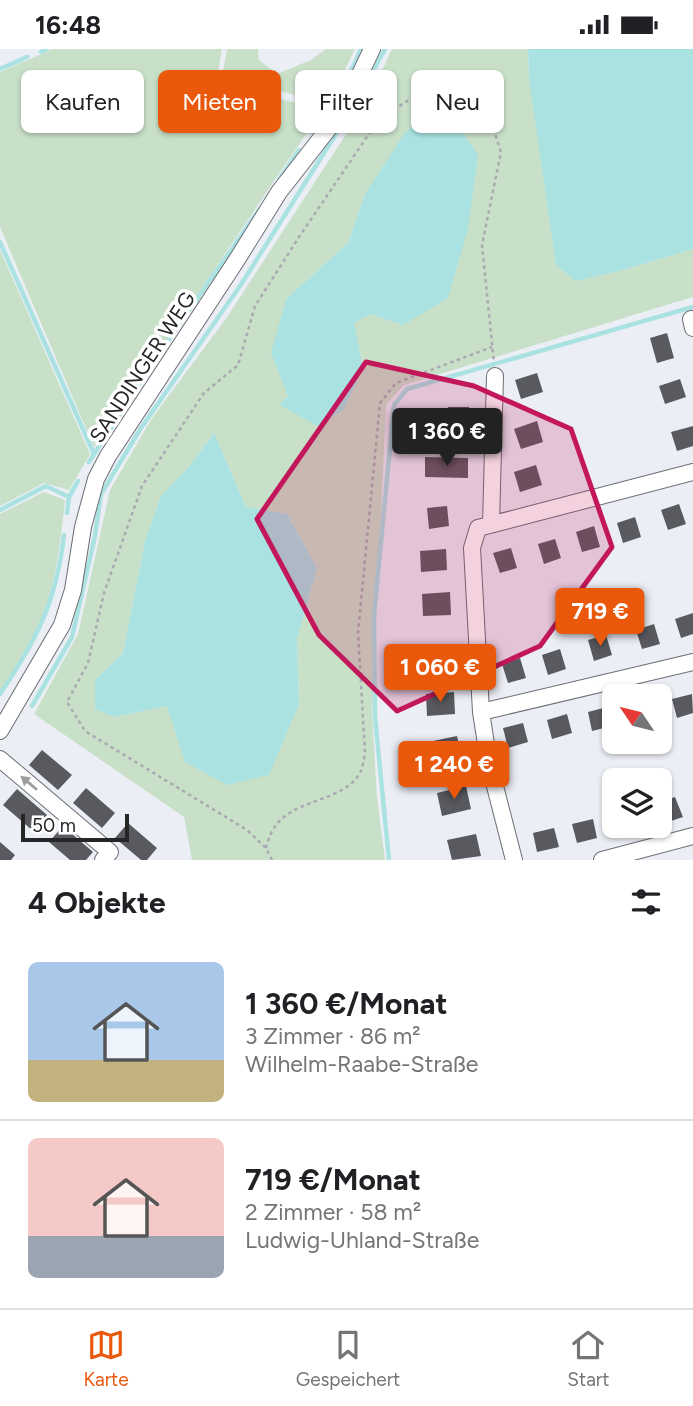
<!DOCTYPE html>
<html lang="de">
<head>
<meta charset="utf-8">
<style>
	:root { --surface:#fff; --page:#f6f6f6; --text:#202124; --muted:#757577; --line:#e0e0e0; --accent:#ea580c }
	body { margin:0; font-family:Figtree,sans-serif; background:var(--page); color:var(--text); height:100vh; display:flex; flex-direction:column; font-size:26px; white-space:nowrap }
	* { box-sizing:border-box; margin:0 }
	p { font-size:23px; color:var(--muted) }
	.icon { flex:none; width:38px; height:38px; fill:none; stroke:currentColor; stroke-width:2; stroke-linecap:round; stroke-linejoin:round }
	.map { position:relative; height:811px; overflow:hidden }
	.drawer { display:flex; flex-direction:column; background:var(--surface); flex:1 }
	.drawer>* { flex:none }
	.banner { position:absolute; left:21px; top:21px; width:651px; height:63px; display:flex; gap:14px }
	.needle { width:46px; rotate:305deg }
	.fabs { position:absolute; left:602px; top:635px; display:grid; gap:14px }
	.fabs a { display:grid; place-items:center; width:70px; height:70px; border-radius:10px; background:var(--surface); box-shadow:0 2px 5px #0004; font-size:35px }
	.scale { position:absolute; left:21px; bottom:18px; width:108px; box-sizing:border-box; padding-left:7px; border:4px solid #262629; border-top:0; font-size:19px; line-height:24px; white-space:nowrap; color:#262629; -webkit-text-stroke:5px #fff; paint-order:stroke }
	.price { position:absolute; translate:-50% -60px; padding:0 16px; border-radius:7px; background:var(--accent); color:#fff; font-size:23px; line-height:46px; filter:drop-shadow(0 2px 4px #0008) }
	.price::after { content:''; position:absolute; left:50%; top:42px; width:21px; height:16px; margin-left:-10px; background:inherit; clip-path:polygon(0 0,100% 0,50% 100%) }
	.price.active { background:#222; color:#fff }
	ul { padding:0; list-style:none }
	li { display:flex; align-items:center; gap:21px; height:175px; padding:0 28px }
	li+li { border-top:2px solid var(--line) }
	li span { display:grid; place-items:center; flex:none; width:196px; height:140px; border-radius:10px; color:#555 }
	li>.icon { margin-inline-start:auto }
	span .icon { width:84px; height:84px; fill:#fffc; stroke-width:1 }
	li b { font-size:30px }
	h2 { display:flex; justify-content:space-between; align-items:center; height:84px; padding:0 28px; font-size:30px }
	.pill { padding:0 24px; border-radius:10px; background:var(--surface); box-shadow:0 2px 5px #0004; font-size:24px; line-height:63px }
	.pill.active { background:var(--accent); color:#fff }
	.status { display:flex; justify-content:space-between; align-items:center; height:49px; padding:0 35px; background:var(--surface); direction:ltr }
	.status svg { height:19px; fill:currentColor }
	.menu { display:flex; justify-content:space-around; align-items:center; height:98px; border-top:2px solid var(--line); background:var(--surface); font-size:19px; color:var(--muted) }
	.menu a { display:grid; justify-items:center; gap:4px }
	.menu .active { color:var(--accent) }
	.map>svg:first-child { display:block }
	.green { fill:#c9e0c8; fill-rule:evenodd }
	.water { fill:#aae2e2 }
	.lines { fill:none; stroke-linecap:round; stroke-linejoin:round }
	.stream { stroke:#aae2e2; stroke-width:4.5 }
	.building { fill:#595a60 }
	.minor-casing { stroke:#6c6d74; stroke-width:18 }
	.path { stroke:#a9aab0; stroke-width:2.5; stroke-dasharray:3.5 3.5; stroke-linecap:butt }
	.minor { stroke:#fff; stroke-width:16 }
	.oneway { fill:#9d9d9f }
	.marked { fill:#c2185b; fill-opacity:0.2; stroke:#c2185b; stroke-width:5; stroke-linejoin:round }
	.labels { text-anchor:middle; dominant-baseline:central; stroke-width:7; stroke-linejoin:round; paint-order:stroke }
	.street-label { font-size:21px; fill:#262629; stroke:#fff }
</style>
</head>
<body>
<div class="status"><b>16:48</b><svg viewBox="0 0 49 12"><path d="M0 12V9h3v3zM5 12V6h3v6zM10 12V3h3v9zM15 12V0h3v12zM26 1h20v11H26zM47 4h2v5h-2z"/></svg></div>
<div class="map">
<svg width="693" height="811" viewBox="0 0 693 811">
	<rect width="100%" height="100%" fill="#eceef5"/>
	<path class="green" d="M 53,0 L 222,0 L 216,35 L 323,60 L 94,398 L 0,178 L 0,23 Z
		M 227,0 L 258,0 L 259,11 L 277,25 L 311,11 L 326,0 L 355,0 L 341,29 L 325,53 L 222,28 Z
		M 392,0 L 528,0 L 529,30 L 623,221 L 693,200 L 693,248 L 404,336 L 386,356 L 372,663 L 377,749 L 385,811 L 192,811 L 184,768 L 34,665 L 78,585 L 110,441 L 152,369 L 225,271 L 369,50 ZM 365,145 L 403,276 L 370,265 L 353,274 L 363,319 L 281,355 L 288,347 L 286,250 L 348,194 ZM 214,384 L 246,458 L 287,465 L 317,519 L 297,590 L 299,655 L 167,657 L 114,668 L 95,631 L 123,604 L 145,492 L 161,448 L 188,419 Z
		M 0,201 L 90,405 L 69,441 L 44,434 L 0,457 Z
		M 44,443 L 65,451 C 61,489 57,527 44,564 C 35,592 17,617 0,641 L 0,465 Z"/>
	<path class="water" d="M 528,0 L 693,0 L 693,200 L 623,221 L 576,232 L 556,216 L 529,30 Z
		M 421,70 L 454,71 L 478,106 L 468,180 L 448,249 L 403,276 L 370,265 L 354,274 L 363,319 L 344,360 L 317,377 L 280,356 L 288,347 L 271,304 L 286,250 L 348,194 L 365,145 L 404,85 Z
		M 214,384 L 246,458 L 287,465 L 317,519 L 297,590 L 299,655 L 269,726 L 227,736 L 185,713 L 167,657 L 114,668 L 95,660 L 95,631 L 123,604 L 145,492 L 161,447 L 188,419 Z"/>
	<g class="lines">
		<path class="stream" d="M 41,3 L 47,0
			M 0,20 L 27,8
			M 353,58 L 385,0
			M 311,83 L 353,18 L 361,0
			M 279,131 L 299,101
			M 0,193 L 94,405
			M 89,413 L 155,310 L 259,161
			M 0,461 L 46,437 L 69,448
			M 67,464 L 69,448 L 78,432
			M 0,645 C 37,590 56,554 64,486
			M 32,657 L 72,588 L 95,487 L 101,445 L 141,379 L 240,237 L 348,66
			M 389,811 L 375,668 L 374,566 L 394,356 L 407,340 L 693,258"/>
	</g>
	<path class="building" d="M 667,284 L 674,309 L 657,314 L 650,289 Z
		M 537,324 L 543,343 L 521,350 L 515,331 Z
		M 680,330 L 686,348 L 665,355 L 659,337 Z
		M 448,358 L 469,358 L 469,378 L 448,378 Z
		M 537,372 L 543,393 L 521,400 L 514,380 Z
		M 693,377 L 693,397 L 677,402 L 671,383 Z
		M 425,408 L 468,409 L 468,429 L 425,428 Z
		M 536,416 L 542,436 L 520,443 L 514,423 Z
		M 679,455 L 686,475 L 668,481 L 661,461 Z
		M 447,457 L 449,477 L 429,480 L 427,459 Z
		M 635,468 L 641,488 L 623,494 L 617,474 Z
		M 594,477 L 600,498 L 582,503 L 576,483 Z
		M 555,490 L 561,509 L 544,515 L 538,495 Z
		M 511,499 L 517,519 L 500,524 L 493,504 Z
		M 446,500 L 447,521 L 421,523 L 420,502 Z
		M 450,543 L 451,566 L 423,567 L 422,545 Z
		M 693,564 L 693,585 L 681,589 L 675,570 Z
		M 654,575 L 660,595 L 642,600 L 636,581 Z
		M 606,586 L 612,606 L 594,612 L 588,591 Z
		M 449,595 L 450,617 L 423,618 L 422,597 Z
		M 560,600 L 566,620 L 548,626 L 542,606 Z
		M 520,609 L 526,629 L 508,634 L 502,615 Z
		M 454,643 L 455,665 L 427,667 L 426,645 Z
		M 692,645 L 693,664 L 677,669 L 672,650 Z
		M 607,658 L 612,677 L 592,682 L 588,663 Z
		M 567,665 L 572,684 L 552,690 L 547,671 Z
		M 523,674 L 528,693 L 508,699 L 503,679 Z
		M 457,687 L 462,709 L 434,716 L 428,693 Z
		M 42,701 L 72,726 L 58,741 L 29,716 Z
		M 466,737 L 471,760 L 442,767 L 437,744 Z
		M 86,739 L 115,764 L 102,779 L 73,754 Z
		M 17,740 L 47,766 L 33,782 L 3,756 Z
		M 675,748 L 683,768 L 662,775 L 660,753 Z
		M 593,770 L 597,789 L 577,794 L 572,775 Z
		M 128,774 L 157,799 L 147,811 L 141,811 L 115,789 Z
		M 63,777 L 93,803 L 86,811 L 70,811 L 49,793 Z
		M 554,779 L 559,798 L 537,803 L 533,784 Z
		M 476,785 L 481,807 L 452,811 L 447,791 Z
		M 0,793 L 15,806 L 11,811 L 0,811 Z"/>
	<g class="lines">
		<defs>
			<path id="minor" d="M 691,270 L 693,279
				M 491,475 L 495,327
				M 481,663 L 693,613
				M 0,682 L 62,576 L 73,541 L 83,478 L 96,430 L 108,407 L 238,209 L 279,143 L 343,61 L 372,0
				M 0,710 L 110,803 L 103,811
				M 514,811 L 489,714 L 481,663 L 472,499 L 478,479 L 693,423
				M 602,811 L 693,787"/>
		</defs>
		<use href="#minor" class="minor-casing"/>
		<path class="path" d="M 266,799 C 268,792 270,785 274,779 C 293,749 342,754 360,724 C 363,718 364,710 365,703 L 358,584 L 380,354 L 396,334 L 492,298
			M 272,811 L 266,799 L 247,781 L 85,682 L 67,653 L 88,614 L 104,544 L 142,437 L 204,344 L 238,316 L 255,257 L 299,188 L 379,70 L 429,38 L 486,57 L 501,103 L 482,196 L 494,314"/>
		<use href="#minor" class="minor"/>
	</g>
	<defs><path id="oneway-solid" d="M-6-.8H1V-3.2L6.5 0L1 3.2V.8H-6Z" transform="scale(1.75)"/></defs>
	<use class="oneway" href="#oneway-solid" transform="translate(29 734) rotate(-140)"/>
	<path class="marked" d="M 366,313 L 474,337 L 571,380 L 612,498 L 540,597 L 397,662 L 319,586 L 257,470 Z"/>
	<g class="labels">
		<g class="street-label">
			<text transform="translate(142 318) rotate(-57)">SANDINGER WEG</text>
		</g>
	</g>
</svg>
<div class="fabs">
<a><svg class="needle" viewBox="-14 -14 28 28"><path d="M0-13l5 13h-10z" fill="#e53935"/><path d="M0 13l5-13h-10z" fill="#757577"/></svg></a>
<a><svg class="icon" aria-label="layers" viewBox="0 0 24 24"><path d="M12 4l9 5-9 5-9-5zM3 14l9 5 9-5"/></svg></a>
</div>
<div class="scale">50 m</div>
<b class="price active" style="left:447px;top:419px">1 360 €</b>
<b class="price" style="left:600px;top:599px">719 €</b>
<b class="price" style="left:440px;top:655px">1 060 €</b>
<b class="price" style="left:454px;top:752px">1 240 €</b>
<div class="banner">
<a class="pill">Kaufen</a>
<a class="pill active">Mieten</a>
<a class="pill">Filter</a>
<a class="pill">Neu</a>
</div>
</div>
<section class="drawer">
<h2>4 Objekte<svg class="icon" aria-label="filters" viewBox="0 0 24 24"><path d="M4 7h16M4 17h16"/><circle cx="9" cy="7" r="2"/><circle cx="15" cy="17" r="2"/></svg></h2>
<ul>
<li><span style="background:linear-gradient(#a9c7e8 70%,#c2b280 0)"><svg class="icon" aria-label="home" viewBox="0 0 24 24"><path d="M3 11l9-7 9 7M6 9v11h12V9"/></svg></span><div><b>1 360 €/Monat</b><p>3 Zimmer · 86 m²</p><p>Wilhelm-Raabe-Straße</p></div></li>
<li><span style="background:linear-gradient(#f6c9c9 70%,#9aa5b1 0)"><svg class="icon" aria-label="home" viewBox="0 0 24 24"><path d="M3 11l9-7 9 7M6 9v11h12V9"/></svg></span><div><b>719 €/Monat</b><p>2 Zimmer · 58 m²</p><p>Ludwig-Uhland-Straße</p></div></li>
</ul>
</section>
<nav class="menu">
<a class="active"><svg class="icon" aria-label="map" viewBox="0 0 24 24"><path d="M3 6l6-2 6 2 6-2v14l-6 2-6-2-6 2zM9 4v14M15 6v14"/></svg>Karte</a>
<a><svg class="icon" aria-label="saved" viewBox="0 0 24 24"><path d="M7 4h10v16l-5-4-5 4z"/></svg>Gespeichert</a>
<a><svg class="icon" aria-label="home" viewBox="0 0 24 24"><path d="M3 11l9-7 9 7M6 9v11h12V9"/></svg>Start</a>
</nav>
</body>
</html>
